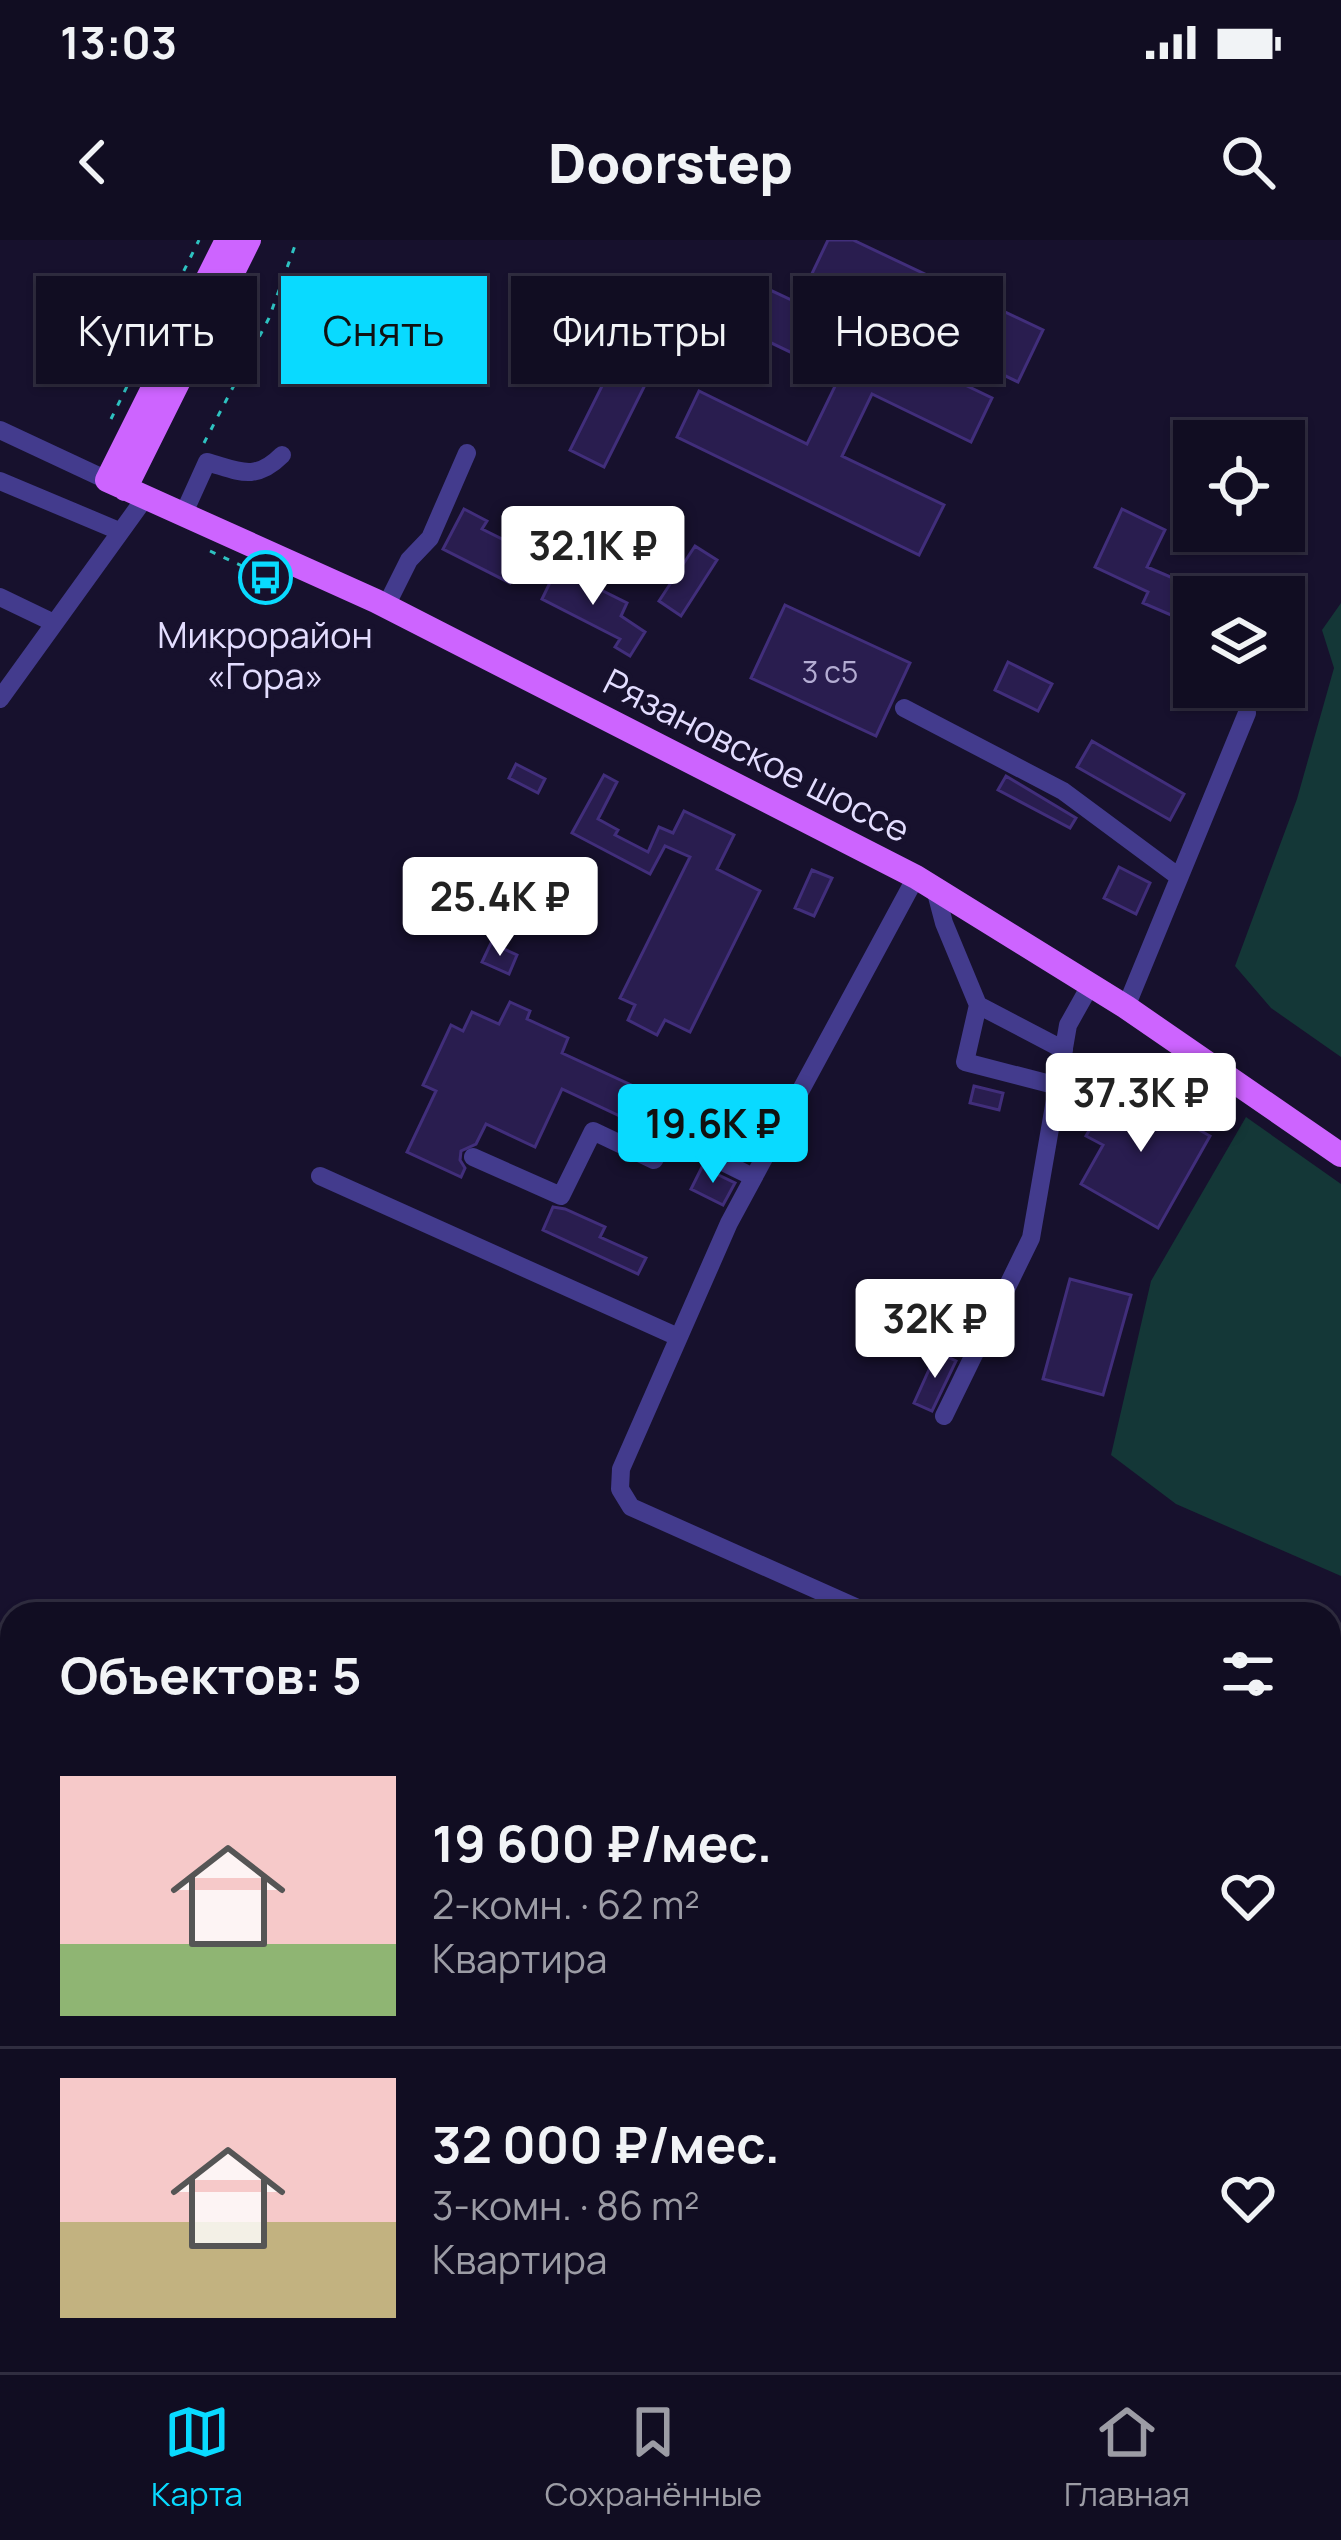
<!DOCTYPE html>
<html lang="ru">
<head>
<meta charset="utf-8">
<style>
	:root { --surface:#110d22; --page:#1e1b2f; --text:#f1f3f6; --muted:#9c9ca5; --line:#302d40; --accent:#09daff }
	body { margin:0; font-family:Manrope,sans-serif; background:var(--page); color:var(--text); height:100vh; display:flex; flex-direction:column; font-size:45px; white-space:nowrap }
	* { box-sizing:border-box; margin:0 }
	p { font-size:39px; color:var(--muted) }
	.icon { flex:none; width:66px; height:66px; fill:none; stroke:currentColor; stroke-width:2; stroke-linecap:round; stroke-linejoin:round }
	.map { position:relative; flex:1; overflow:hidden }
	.sheet { position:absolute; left:0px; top:1362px; width:1341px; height:771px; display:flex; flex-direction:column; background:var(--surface); border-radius:36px 36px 0 0; box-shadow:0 3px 9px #0004,0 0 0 3px var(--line) }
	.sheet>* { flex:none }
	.banner { position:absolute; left:36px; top:36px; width:1269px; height:108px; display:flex; gap:24px }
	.tools { position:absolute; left:1173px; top:180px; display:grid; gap:24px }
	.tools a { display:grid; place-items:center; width:132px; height:132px; border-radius:0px; background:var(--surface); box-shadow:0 3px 9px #0004,0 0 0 3px var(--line); font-size:60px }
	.price { position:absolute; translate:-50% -102px; padding:0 27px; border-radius:12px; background:#fff; color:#222; font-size:39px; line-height:78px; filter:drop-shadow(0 3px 6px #0008) }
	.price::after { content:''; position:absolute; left:50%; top:72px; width:36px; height:27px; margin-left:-18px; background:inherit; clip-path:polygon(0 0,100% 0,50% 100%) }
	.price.selected { background:var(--accent); color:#111 }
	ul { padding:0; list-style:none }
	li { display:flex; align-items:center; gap:36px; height:300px; padding:0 60px }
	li+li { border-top:3px solid var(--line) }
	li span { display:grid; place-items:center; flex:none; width:336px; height:240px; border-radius:0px; color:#555 }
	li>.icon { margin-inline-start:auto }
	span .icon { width:144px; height:144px; fill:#fffc; stroke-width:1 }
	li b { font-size:51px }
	h2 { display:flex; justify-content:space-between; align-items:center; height:144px; padding:0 60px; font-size:51px }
	.tag { padding:0 42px; border-radius:0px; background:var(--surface); box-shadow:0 3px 9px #0004,0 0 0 3px var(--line); font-size:42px; line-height:108px }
	.tag.selected { background:var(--accent); color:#111 }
	.status { display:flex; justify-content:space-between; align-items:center; height:84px; padding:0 60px; background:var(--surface); direction:ltr }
	.status svg { height:33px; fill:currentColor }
	header { display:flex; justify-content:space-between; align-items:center; height:156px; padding:0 60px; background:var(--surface); font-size:54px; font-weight:800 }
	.tab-bar { display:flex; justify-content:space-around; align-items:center; height:168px; border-top:3px solid var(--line); background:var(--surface); font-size:33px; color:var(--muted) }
	.tab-bar a { display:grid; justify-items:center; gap:6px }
	.tab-bar .selected { color:var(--accent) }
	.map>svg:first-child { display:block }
	.green { fill:#143737 }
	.building { fill:#291d4f; stroke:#412e7b; stroke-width:3 }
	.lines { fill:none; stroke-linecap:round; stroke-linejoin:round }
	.path { stroke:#2ec2c1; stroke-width:3; stroke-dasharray:6 9; stroke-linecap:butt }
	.minor { stroke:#433b8d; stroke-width:18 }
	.major { stroke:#cd64ff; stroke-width:24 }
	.labels { text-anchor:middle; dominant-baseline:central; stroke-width:10; stroke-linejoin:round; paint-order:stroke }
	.number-label { font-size:30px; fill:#b4add3 }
	.poi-label { font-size:36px; fill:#e3ddff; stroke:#17112d }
	.street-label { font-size:36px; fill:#e3ddff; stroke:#17112d }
</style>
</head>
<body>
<div class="status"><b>13:03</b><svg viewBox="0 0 49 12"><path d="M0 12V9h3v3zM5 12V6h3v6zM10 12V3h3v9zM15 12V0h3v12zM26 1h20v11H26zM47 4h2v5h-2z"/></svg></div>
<header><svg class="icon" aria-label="back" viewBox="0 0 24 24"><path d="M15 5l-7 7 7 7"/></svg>Doorstep<svg class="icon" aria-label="search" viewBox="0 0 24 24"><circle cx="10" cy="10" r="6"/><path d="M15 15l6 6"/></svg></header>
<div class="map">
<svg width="1341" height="2132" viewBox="0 0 1341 2132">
	<rect width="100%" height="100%" fill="#17112d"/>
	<path class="green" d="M 1341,363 L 1341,817 L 1271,768 L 1235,726 L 1297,559 L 1334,428 L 1322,390 Z
		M 1246,877 L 1341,944 L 1341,1336 L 1176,1264 L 1111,1215 L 1151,1041 Z
		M 0,1751 L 12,1752 L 12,2121 L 283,2121 L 282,2132 L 0,2132 Z"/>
	<path class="building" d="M 828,0 L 853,0 L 1043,90 L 1018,142 L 914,92 L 903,115 L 992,158 L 971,202 L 872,154 L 842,216 L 944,265 L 919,315 L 677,197 L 699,151 L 807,204 L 840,136 L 734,85 L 755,43 L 798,63 Z
		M 635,80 L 669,97 L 604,227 L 570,210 Z
		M 464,269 L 487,281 L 482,289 L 526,311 L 510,343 L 443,309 Z
		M 1122,269 L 1165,290 L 1147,327 L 1194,347 L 1194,385 L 1143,363 L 1148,352 L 1095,327 Z
		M 695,306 L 717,320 L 681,376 L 659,361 Z
		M 557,328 L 627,363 L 621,376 L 645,392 L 630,416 L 615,407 L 620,399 L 542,359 Z
		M 785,365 L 910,423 L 876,496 L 751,438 Z
		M 1008,422 L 1052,444 L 1038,471 L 995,450 Z
		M 1092,501 L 1184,554 L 1170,580 L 1077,527 Z
		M 516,524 L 545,539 L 538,553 L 509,538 Z
		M 604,535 L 617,542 L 598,579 L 618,590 L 615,595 L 648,612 L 659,587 L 673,593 L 684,571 L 734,595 L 717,629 L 760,651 L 690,792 L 665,780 L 657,795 L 628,780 L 635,765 L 620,758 L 690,617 L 665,606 L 650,634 L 572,593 Z
		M 1006,536 L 1076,578 L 1070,588 L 998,550 Z
		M 1119,627 L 1150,643 L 1136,674 L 1104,658 Z
		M 812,630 L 832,638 L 814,676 L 795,668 Z
		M 491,703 L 517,715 L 509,734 L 482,722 Z
		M 510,762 L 530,771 L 527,779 L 568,798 L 562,813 L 707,880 L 700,896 L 661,880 L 654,892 L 562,849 L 535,907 L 486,884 L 476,904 L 461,911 L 460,920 L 465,928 L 461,937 L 407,912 L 436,851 L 423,845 L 451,785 L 463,791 L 472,772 L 499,784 Z
		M 1116,843 L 1210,896 L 1158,988 L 1081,944 L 1103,905 L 1086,896 Z
		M 974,846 L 1003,853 L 999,870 L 970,863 Z
		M 702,927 L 735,943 L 723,965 L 691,949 Z
		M 553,967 L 565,969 L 605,987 L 600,997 L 646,1018 L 638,1034 L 543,990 Z
		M 1070,1039 L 1131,1055 L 1103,1155 L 1043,1139 Z
		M 937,1112 L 956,1121 L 932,1171 L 914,1163 Z"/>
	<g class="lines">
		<path class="path" d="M 111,179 L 199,0
			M 204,203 L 269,78 L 297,0
			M 210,311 L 272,340
			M 562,2121 L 605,2132"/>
		<path class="minor" d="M 0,190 L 107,240
			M 0,241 L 119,291
			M 183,275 L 207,222 C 239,231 255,242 282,215
			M 0,357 L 54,383
			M 386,366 L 409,320 L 430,298 L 467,213
			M 0,459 L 145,258
			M 904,468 L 1063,551 L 1179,637
			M 935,649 L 944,683 L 978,765 L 965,822 L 1058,846
			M 978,765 L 1064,810
			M 1126,767 L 1247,473
			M 473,917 L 561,956 L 593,891 L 654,920 L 668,895 L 753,937
			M 320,936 L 678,1097
			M 944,1176 L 1031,998 L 1068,785 L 1091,744
			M 871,1374 L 631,1267 L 620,1249 L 621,1229 L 729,983 L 916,637
			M 1329,1517 L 1341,1498
			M 1329,1626 L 1341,1639
			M 1329,1779 L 1341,1788
			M 1255,2121 L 1264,2132"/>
		<path class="major" d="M 227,0 L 107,240 L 376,361 L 916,637 L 1126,767 L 1341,915
			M 125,249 L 249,0"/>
	</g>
	<defs>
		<symbol id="bus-ring" viewBox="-11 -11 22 22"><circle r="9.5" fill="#17112d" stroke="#09daff" stroke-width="1.5"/><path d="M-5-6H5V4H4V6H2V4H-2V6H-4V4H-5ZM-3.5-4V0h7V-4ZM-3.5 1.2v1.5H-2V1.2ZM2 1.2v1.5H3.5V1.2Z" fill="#09daff"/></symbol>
	</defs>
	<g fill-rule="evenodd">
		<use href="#bus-ring" x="236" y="308" width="59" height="59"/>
	</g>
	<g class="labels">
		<g class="number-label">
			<text x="830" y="431">3 с5</text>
		</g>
		<g class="poi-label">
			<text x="265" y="394">Микрорайон<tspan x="265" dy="41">«Гора»</tspan></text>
		</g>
		<g class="street-label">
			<text transform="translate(757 515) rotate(27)">Рязановское шоссе</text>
		</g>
	</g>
</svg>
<div class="tools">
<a><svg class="icon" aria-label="locate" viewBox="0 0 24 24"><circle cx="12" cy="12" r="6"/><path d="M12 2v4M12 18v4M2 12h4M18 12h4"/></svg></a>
<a><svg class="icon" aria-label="layers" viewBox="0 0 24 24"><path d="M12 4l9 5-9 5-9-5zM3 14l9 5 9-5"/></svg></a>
</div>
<b class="price" style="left:593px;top:368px">32.1K ₽</b>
<b class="price" style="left:500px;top:719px">25.4K ₽</b>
<b class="price" style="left:1141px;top:915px">37.3K ₽</b>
<b class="price selected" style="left:713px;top:946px">19.6K ₽</b>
<b class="price" style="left:935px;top:1141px">32K ₽</b>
<div class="banner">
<a class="tag">Купить</a>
<a class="tag selected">Снять</a>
<a class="tag">Фильтры</a>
<a class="tag">Новое</a>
</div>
<section class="sheet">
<h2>Объектов: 5<svg class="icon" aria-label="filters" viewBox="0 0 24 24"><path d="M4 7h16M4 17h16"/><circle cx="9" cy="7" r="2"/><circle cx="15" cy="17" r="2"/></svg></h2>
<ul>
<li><span style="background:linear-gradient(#f6c9c9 70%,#8fb573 0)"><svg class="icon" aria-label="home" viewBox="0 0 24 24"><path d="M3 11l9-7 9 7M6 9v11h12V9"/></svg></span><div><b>19 600 ₽/мес.</b><p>2-комн. · 62 m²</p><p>Квартира</p></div><svg class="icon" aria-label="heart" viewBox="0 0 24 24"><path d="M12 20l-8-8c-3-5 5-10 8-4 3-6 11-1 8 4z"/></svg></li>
<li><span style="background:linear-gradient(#f6c9c9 60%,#c2b280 0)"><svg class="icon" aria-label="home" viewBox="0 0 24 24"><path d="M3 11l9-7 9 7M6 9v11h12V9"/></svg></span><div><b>32 000 ₽/мес.</b><p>3-комн. · 86 m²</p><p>Квартира</p></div><svg class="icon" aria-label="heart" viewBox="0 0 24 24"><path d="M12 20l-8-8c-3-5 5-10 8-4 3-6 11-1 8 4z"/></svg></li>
</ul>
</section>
</div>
<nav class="tab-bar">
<a class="selected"><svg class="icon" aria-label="map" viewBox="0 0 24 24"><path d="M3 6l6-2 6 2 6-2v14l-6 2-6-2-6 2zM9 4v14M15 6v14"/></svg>Карта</a>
<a><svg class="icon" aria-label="saved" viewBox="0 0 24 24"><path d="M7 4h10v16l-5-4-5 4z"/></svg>Сохранённые</a>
<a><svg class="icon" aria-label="home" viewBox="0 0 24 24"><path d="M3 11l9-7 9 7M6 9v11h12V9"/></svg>Главная</a>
</nav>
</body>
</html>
